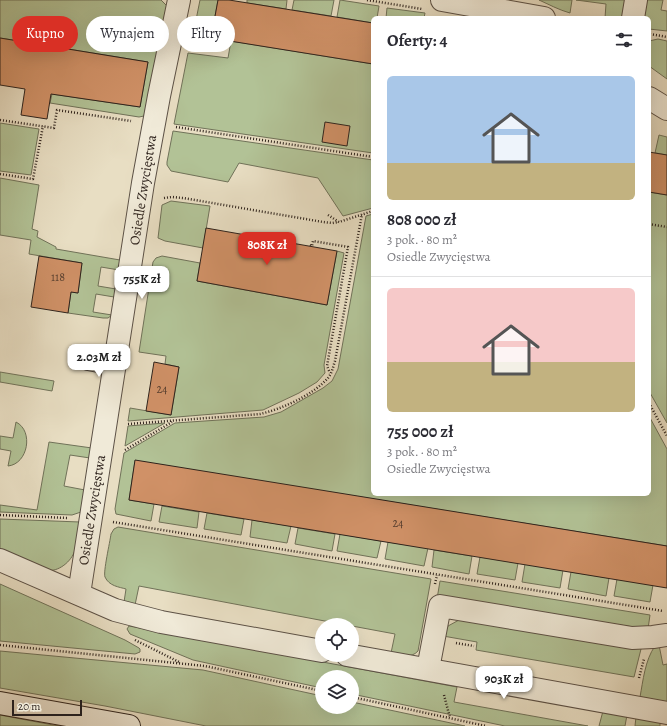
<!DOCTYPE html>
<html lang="pl">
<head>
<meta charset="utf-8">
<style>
	:root { --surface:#fff; --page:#f7f7f7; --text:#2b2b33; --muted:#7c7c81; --line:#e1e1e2; --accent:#d93025 }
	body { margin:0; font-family:Alegreya,serif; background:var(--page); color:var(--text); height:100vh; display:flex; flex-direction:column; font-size:15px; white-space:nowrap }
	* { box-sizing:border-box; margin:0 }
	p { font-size:13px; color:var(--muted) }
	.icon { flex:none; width:22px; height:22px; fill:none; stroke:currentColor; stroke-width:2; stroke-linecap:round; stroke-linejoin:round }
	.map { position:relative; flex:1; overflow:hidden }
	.sheet { position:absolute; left:371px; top:16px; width:280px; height:480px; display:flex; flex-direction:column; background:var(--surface); border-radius:6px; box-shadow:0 4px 16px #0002 }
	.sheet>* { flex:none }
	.guide { position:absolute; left:12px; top:16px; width:299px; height:36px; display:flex; gap:8px }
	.fabs { position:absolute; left:315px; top:618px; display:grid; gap:8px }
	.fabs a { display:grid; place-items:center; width:44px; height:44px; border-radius:50%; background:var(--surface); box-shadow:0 4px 16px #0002; font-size:20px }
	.scale { position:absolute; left:12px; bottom:10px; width:70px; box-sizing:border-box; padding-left:4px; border:2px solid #2d221c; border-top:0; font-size:11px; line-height:14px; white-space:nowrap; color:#2d221c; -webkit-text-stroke:3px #f0ead8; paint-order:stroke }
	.price { position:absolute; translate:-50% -34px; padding:0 9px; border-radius:8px; background:#fff; color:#222; font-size:13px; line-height:26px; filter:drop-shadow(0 1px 2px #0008) }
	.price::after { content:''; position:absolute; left:50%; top:24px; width:12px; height:9px; margin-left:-6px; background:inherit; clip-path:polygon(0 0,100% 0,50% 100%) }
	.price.active { background:var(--accent); color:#fff }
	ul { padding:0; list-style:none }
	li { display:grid; align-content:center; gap:8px; height:212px; padding:0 16px }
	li+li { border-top:1px solid var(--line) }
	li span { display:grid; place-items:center; height:124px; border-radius:6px; color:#555 }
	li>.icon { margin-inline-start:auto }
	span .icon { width:72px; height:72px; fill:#fffc; stroke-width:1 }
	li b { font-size:17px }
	h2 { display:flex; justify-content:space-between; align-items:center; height:48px; padding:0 16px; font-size:17px }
	.tag { padding:0 14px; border-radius:18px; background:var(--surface); box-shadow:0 4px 16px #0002; font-size:14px; line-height:36px }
	.tag.active { background:var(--accent); color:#fff }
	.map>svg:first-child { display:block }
	.green { fill:#b2c296; stroke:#707259 }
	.building { fill:#d09167; stroke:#2d221c }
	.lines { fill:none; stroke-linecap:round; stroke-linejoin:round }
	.street-casing { stroke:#5c5146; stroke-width:24 }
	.secondary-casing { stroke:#2d221c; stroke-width:24 }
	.path { stroke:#2d221c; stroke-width:2.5; stroke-dasharray:1 2; stroke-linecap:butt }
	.street { stroke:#f0ead8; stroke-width:22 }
	.secondary { stroke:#f0ead8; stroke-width:22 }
	.labels { text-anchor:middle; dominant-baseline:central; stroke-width:3.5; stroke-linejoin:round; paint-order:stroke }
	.number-label { font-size:12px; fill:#563e2f }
	.street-label { font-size:14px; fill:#2d221c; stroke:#f0ead8 }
</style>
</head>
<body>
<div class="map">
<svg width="667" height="726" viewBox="0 0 667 726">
	<rect width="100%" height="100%" fill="#e8dec3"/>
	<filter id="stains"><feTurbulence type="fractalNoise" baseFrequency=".005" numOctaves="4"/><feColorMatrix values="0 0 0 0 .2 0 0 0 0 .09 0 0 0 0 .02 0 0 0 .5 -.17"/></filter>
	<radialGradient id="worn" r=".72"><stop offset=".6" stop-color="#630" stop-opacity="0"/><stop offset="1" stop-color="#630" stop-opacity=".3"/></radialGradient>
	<path class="green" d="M 0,0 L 161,0 L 167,6 L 144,116 L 139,117 L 50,103 L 52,94 L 140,107 L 148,62 L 0,38 Z
		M 200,0 L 218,0 L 211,38 L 193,35 Z
		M 247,0 L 287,0 L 286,9 L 247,3 Z
		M 294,0 L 334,0 L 331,16 L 292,10 Z
		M 340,0 L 379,6 L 377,18 L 373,18 L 373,23 L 337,17 Z
		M 539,0 L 572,0 L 570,13 C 559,10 548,4 539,0 Z
		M 576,0 L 632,0 L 630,18 L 605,18 L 606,4 Z
		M 639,0 L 663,0 L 661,10 L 667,11 L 667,31 L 649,29 L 649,18 L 637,18 Z
		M 387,8 L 425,13 L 424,18 L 386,18 Z
		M 658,39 L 667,41 L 667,79 L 649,66 L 649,41 Z
		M 231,41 L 373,64 L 373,153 L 174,124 L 188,53 L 228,58 Z
		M 0,123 L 39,129 L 31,175 L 0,171 Z
		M 173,131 L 373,160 L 373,208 L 343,216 L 318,178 L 239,163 L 228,182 L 171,171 L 167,165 L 167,162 Z
		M 659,135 L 667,137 L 667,155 L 655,153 Z
		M 0,178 L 39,185 L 32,229 L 38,231 L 37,237 L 56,247 L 56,249 L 120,260 L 119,270 L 101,267 L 98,286 L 116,289 L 114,297 L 96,294 L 93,312 L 112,315 L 108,318 L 103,318 L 68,313 L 71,292 L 78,293 L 82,263 L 29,254 L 31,240 L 0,235 Z
		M 649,192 L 667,195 L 667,423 L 649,391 Z
		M 171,201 L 210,206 L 203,248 L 165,241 L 158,238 L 162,205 Z
		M 373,214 L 373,494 L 649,494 L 649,416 L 667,449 L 667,546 L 135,461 L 129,500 L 154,504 L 151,521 L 116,514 L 115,509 L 124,453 L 175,423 L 264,417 L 281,412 L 323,388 L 332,381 L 338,369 L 366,216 Z
		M 337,251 L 344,253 L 324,365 L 325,373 L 317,382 L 299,393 L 263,410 L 128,421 L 130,408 L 171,415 L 179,367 L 165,364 L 166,356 L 139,352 L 153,262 L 156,258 L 162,256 L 200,263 L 197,281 L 327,305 Z
		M 0,372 L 54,381 L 52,391 L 0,382 Z
		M 16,422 C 34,431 28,464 8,466 L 11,451 L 0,449 L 0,436 L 13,438 Z
		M 165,423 L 125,446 L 128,426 Z
		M 49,442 L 92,448 L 90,458 L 70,455 L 64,486 L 85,490 L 81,512 L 72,515 L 0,512 L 0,505 L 37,510 Z
		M 162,506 L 199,512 L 197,528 L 159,522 Z
		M 207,513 L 244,519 L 241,535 L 204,529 Z
		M 0,519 L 80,522 C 79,531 78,542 75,550 C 72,561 58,573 46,570 C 33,566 13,556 0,550 Z
		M 252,520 L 291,526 L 287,543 L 250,537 Z
		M 118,527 L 431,579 L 418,651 C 411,659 400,655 391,653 L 395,634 L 352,626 L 352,625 L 346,625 L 139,586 L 135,605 L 124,602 L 126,589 C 119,587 109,586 105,577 C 103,572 110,542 111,534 L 114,529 Z
		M 298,528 L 335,534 L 332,551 L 295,544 Z
		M 340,534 L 381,541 L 377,558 L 337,551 Z
		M 388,542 L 428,548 L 424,566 L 385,559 Z
		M 434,550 L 472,556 L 469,574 L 432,567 Z
		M 480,557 L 518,563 L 515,580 L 477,574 Z
		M 525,564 L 563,570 L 560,588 L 522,582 Z
		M 571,572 L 609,578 L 606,596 L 568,589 Z
		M 617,579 L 653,585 L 650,602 L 614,596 Z
		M 440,581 L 650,615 L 648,629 L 437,599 Z
		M 0,584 L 125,640 L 139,648 L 140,649 L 140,652 L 135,654 L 0,641 Z
		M 459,620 L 642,645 L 634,677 L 476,650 L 477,642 L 443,636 L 448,626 Z
		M 129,626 L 457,687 L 454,702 L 588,726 L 505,726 L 352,694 L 352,677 L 322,677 L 322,688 L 193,660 L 130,634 L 127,629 Z
		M 659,645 L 663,665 L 667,664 L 667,702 L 640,697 C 643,681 645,660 655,646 Z
		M 0,651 L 203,670 L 322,696 L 322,707 L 352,707 L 352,702 L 465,726 L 206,726 L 105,706 L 0,688 Z
		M 603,711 L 627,715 L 625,726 L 599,726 Z
		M 0,715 L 53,725 L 60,726 L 0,726 Z
		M 636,717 L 660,722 L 660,726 L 635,726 Z"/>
	<path class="building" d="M 218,0 L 229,0 L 373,23 L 373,64 L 211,38 Z
		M 0,38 L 148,62 L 140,107 L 51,94 L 47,119 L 21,115 L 25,89 L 0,85 Z
		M 325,122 L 350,126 L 347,146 L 322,142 Z
		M 649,152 L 667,155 L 667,195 L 649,192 Z
		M 206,228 L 337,251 L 327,305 L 197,281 Z
		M 39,256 L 82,263 L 78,293 L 71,292 L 68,313 L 31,307 Z
		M 154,362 L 179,367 L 171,415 L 146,411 Z
		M 135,460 L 667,546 L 667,588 L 129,500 Z"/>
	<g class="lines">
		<defs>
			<path id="street" d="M 442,0 L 544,18
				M 633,18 L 636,0
				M 649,98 L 667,109
				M 88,359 L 115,364
				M 0,560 L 115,610 L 161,622 L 322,651
				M 79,594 L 143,183 L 159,96 L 179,0
				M 347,655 L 667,713
				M 428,669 L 440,606 L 632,638 L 653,637 L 667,635"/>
			<path id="secondary" d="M 0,703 L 129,726"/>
		</defs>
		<use href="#street" class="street-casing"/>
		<use href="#secondary" class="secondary-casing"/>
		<path class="path" d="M 367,0 L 422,9
			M 650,34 L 667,37
			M 0,120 L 54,128 L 57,110 L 131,121
			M 176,127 L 373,157
			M 0,174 L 33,179 L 43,126
			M 164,198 L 172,197 L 183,198 L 323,222 L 332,223 L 339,222
			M 328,215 L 339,222 L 373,211
			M 649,224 L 667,227
			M 310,245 L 312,246 L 313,241 L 348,247 L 327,366 L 330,373
			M 649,403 L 667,436
			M 128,424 L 260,414 C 282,409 313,395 328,378 C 332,373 333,367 335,361 L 362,214
			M 125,450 L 172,422
			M 0,515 L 68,518
			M 113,522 L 663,611
			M 435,584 L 437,575
			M 135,640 L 179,662
			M 456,643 L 474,646
			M 0,645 L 205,666 L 322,691
			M 639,678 L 644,659
			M 444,695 L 450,718
			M 352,697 L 486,726"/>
		<use href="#street" class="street"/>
		<use href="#secondary" class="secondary"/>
	</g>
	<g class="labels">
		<g class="number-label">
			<text x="58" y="277">118</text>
			<text x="162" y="389">24</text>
			<text x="398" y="523">24</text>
		</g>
		<g class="street-label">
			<text transform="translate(143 190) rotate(-81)">Osiedle Zwycięstwa</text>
			<text transform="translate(92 510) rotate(-81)">Osiedle Zwycięstwa</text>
		</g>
	</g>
	<rect width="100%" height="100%" filter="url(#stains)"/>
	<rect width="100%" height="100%" fill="url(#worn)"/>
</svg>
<div class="fabs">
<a><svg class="icon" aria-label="locate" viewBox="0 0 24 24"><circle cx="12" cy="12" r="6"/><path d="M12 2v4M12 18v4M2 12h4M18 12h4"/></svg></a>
<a><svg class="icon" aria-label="layers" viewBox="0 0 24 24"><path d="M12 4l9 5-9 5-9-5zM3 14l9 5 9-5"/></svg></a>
</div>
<div class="scale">20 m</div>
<b class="price active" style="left:267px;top:266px">808K zł</b>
<b class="price" style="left:142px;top:300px">755K zł</b>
<b class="price" style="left:99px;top:378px">2.03M zł</b>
<b class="price" style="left:504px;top:700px">903K zł</b>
<div class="guide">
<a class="tag active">Kupno</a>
<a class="tag">Wynajem</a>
<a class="tag">Filtry</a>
</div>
<section class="sheet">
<h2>Oferty: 4<svg class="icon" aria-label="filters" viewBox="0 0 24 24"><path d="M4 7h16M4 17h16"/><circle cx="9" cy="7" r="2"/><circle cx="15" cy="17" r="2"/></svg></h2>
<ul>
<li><span style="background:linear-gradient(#a9c7e8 70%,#c2b280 0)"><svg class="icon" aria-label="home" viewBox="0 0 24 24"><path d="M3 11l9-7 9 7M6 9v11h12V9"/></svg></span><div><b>808 000 zł</b><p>3 pok. · 80 m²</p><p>Osiedle Zwycięstwa</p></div></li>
<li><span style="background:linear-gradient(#f6c9c9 60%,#c2b280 0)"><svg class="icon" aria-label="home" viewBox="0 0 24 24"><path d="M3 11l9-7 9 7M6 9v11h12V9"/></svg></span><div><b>755 000 zł</b><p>3 pok. · 80 m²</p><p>Osiedle Zwycięstwa</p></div></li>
</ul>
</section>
</div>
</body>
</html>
